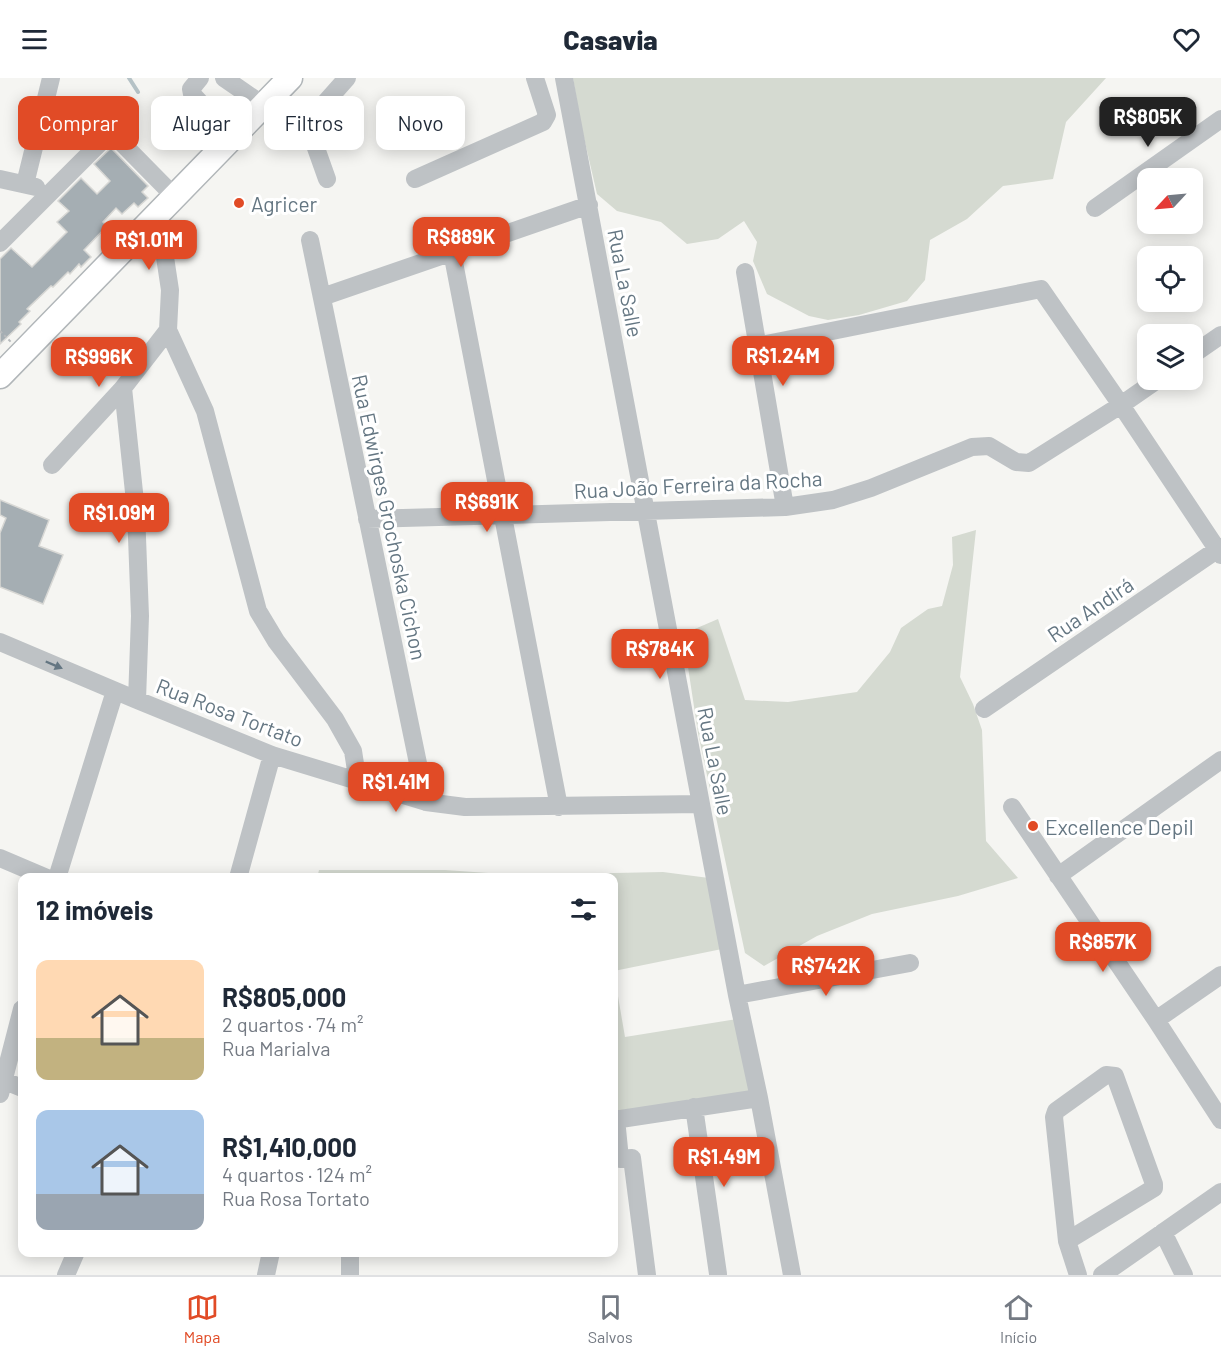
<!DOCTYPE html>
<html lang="pt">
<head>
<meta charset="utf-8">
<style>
	:root { --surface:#fff; --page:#f2f2f3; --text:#1f2937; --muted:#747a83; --line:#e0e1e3; --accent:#e14b26 }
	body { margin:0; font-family:Barlow,sans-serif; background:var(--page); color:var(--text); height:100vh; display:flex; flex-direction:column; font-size:22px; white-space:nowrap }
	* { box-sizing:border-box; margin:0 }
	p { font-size:20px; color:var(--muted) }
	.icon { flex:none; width:33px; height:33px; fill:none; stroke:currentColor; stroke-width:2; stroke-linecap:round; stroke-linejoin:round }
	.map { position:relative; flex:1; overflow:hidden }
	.details { position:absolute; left:18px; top:795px; width:600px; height:384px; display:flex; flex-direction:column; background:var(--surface); border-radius:12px; box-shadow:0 3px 15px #0003 }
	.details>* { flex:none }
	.top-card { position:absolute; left:18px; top:18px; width:600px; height:54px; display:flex; gap:12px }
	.needle { width:39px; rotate:244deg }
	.tools { position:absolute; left:1137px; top:90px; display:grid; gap:12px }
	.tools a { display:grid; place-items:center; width:66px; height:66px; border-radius:12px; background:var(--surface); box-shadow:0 3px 15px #0003; font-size:30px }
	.price { position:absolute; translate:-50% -51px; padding:0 14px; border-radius:12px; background:var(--accent); color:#fff; font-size:20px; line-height:39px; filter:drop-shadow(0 2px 3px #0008) }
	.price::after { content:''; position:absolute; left:50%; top:36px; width:18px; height:14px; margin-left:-9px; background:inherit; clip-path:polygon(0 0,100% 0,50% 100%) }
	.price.current { background:#222; color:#fff }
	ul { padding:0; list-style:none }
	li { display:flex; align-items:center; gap:18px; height:150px; padding:0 18px }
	li span { display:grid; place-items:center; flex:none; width:168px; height:120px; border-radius:12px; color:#555 }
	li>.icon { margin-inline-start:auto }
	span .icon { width:72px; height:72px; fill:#fffc; stroke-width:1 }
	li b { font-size:26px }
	h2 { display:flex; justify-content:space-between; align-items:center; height:72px; padding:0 18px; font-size:26px }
	.tag { padding:0 21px; border-radius:12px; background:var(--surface); box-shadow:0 3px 15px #0003; font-size:21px; line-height:54px }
	.tag.current { background:var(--accent); color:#fff }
	header { display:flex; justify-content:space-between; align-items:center; height:78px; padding:0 18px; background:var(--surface); font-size:27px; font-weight:800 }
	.dock { display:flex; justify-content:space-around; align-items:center; height:84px; border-top:2px solid var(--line); background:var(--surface); font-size:16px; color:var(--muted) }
	.dock a { display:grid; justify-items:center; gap:3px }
	.dock .current { color:var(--accent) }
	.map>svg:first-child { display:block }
	.green { fill:#d5dad1 }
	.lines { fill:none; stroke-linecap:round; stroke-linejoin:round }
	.stream { stroke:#b5c2c6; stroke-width:4 }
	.building { fill:#a5aeb3; stroke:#d7d7d4; stroke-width:1.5 }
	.major-casing { stroke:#b1b6b9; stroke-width:27 }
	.path { stroke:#b8bbbd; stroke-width:2; stroke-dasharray:3 3; stroke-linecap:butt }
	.minor { stroke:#bec2c5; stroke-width:18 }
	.major { stroke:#fff; stroke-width:24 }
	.oneway { fill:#647682 }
	.poi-dot { fill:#e14b26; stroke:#fff; stroke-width:2 }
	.labels { text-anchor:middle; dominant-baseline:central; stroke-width:6; stroke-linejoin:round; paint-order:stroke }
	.poi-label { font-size:21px; fill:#647682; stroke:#fff; text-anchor:start }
	.street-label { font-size:21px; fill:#647682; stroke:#fff }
</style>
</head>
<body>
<header><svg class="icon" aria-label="menu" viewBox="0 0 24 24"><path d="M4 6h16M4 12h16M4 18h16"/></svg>Casavia<svg class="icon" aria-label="heart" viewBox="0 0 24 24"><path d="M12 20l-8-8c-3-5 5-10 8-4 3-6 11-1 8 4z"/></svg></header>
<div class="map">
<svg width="1221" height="1197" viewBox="0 0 1221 1197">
	<rect width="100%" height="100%" fill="#f5f5f2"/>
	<path class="green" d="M 573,0 L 1106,0 L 1066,44 L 1053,101 L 1003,108 L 967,141 L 930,162 L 925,202 L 907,223 L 859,237 L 828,242 L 809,238 L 767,216 L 753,183 L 757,164 L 744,143 L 718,161 L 687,166 L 661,144 L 617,133 L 597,116 L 581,47 Z
		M 976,452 L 960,599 L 973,626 L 982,652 L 986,763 L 1018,800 L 958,818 L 872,836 L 817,858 L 764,888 L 745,875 L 698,655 L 683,556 L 718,541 L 745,622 L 788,624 L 857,614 L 890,574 L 901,550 L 928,531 L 942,528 L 953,487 L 952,459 Z
		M 319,792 L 445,792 L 516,797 L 663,794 L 709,800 L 722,871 L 614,893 L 614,800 L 317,800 Z
		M 614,895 L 625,959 L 737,941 L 750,1015 L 614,1036 Z"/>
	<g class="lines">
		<path class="stream" d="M 129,0 L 138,14"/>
	</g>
	<path class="building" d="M 111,70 L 148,108 L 142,114 L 148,120 L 138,129 L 134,125 L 122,136 L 116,130 L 103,144 L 107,148 L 84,172 L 91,179 L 81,189 L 79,186 L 70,196 L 68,194 L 53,209 L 51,208 L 27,231 L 30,233 L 19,244 L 21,246 L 0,266 L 0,181 L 11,170 L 32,189 L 67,154 L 57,144 L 69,133 L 58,123 L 81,100 L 97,116 L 110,103 L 94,86 Z
		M 0,422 L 49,442 L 39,468 L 63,477 L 43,526 L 0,509 L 0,455 L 6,440 L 0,437 Z"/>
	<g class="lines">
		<defs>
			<path id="major" d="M 0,298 L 290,0"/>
		</defs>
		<use href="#major" class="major-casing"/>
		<path class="path" d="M 0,253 L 11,264"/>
		<path class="minor" d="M 200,0 L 191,11 L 192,16 L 232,59
			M 224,0 L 263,27
			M 564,0 L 737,917 L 759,1020 L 792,1197
			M 0,101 L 36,109
			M 327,101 L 311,56 L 316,35 L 347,0
			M 415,101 L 543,44 L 547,37 L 535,0
			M 25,106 L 51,0
			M 1095,130 L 1221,41
			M 158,133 L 170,212 L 168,252 L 205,333 L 258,533 L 276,563 L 335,641 L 353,673 L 358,705
			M 310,162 L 426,724
			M 0,165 L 111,54 L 174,118
			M 452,174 L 559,729
			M 745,194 L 785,429
			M 322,219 L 589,127
			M 757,268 L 1041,211 L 1121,327 L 1221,477
			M 1192,277 L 1221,257
			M 123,310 L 136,433 L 140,538 L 137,622
			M 52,387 L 123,310 L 168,252
			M 367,441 L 785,429 L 833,422 L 871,410 L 972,369 L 989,368 L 1016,384 L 1029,385 L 1121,327 L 1157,302
			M 0,564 L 137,622 L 272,677 L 426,724 L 465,729 L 701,726
			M 984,631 L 1221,469
			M 1012,729 L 1156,942 L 1221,1042
			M 0,780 L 47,800
			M 1058,798 L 1221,682
			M 57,800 L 115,613
			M 238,800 L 272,677
			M 737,917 L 910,885
			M 1156,942 L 1221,897
			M 0,1001 L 22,1010
			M 0,1016 L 22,931
			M 694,1029 L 718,1196
			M 616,1041 L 620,1081 L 632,1080 L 647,1197
			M 614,1042 L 759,1020
			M 1163,1154 L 1184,1197
			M 1067,1163 L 1154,1110 L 1154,1106 L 1115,998 L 1106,997 L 1056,1033 L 1054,1039 L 1067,1163 L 1078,1197
			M 350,1174 L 350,1197
			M 66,1197 L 76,1174
			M 266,1197 L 271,1174
			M 1102,1197 L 1221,1114"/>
		<use href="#major" class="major"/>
	</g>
	<defs><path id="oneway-solid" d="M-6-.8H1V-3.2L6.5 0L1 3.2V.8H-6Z" transform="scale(1.5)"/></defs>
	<use class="oneway" href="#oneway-solid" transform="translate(54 587) rotate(23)"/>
	<g class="poi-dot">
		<circle cx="239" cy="125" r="6"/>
		<circle cx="1033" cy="748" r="6"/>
	</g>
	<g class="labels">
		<g class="poi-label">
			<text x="251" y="125">Agricer</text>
			<text x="1045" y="748">Excellence Depil</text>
		</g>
		<g class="street-label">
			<text transform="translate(626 205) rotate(79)">Rua La Salle</text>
			<text transform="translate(698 406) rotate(-3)">Rua João Ferreira da Rocha</text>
			<text transform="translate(390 439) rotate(78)">Rua Edwirges Grochoska Cichon</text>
			<text transform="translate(1090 531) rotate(-34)">Rua Andirá</text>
			<text transform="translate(230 634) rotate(21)">Rua Rosa Tortato</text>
			<text transform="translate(716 683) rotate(79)">Rua La Salle</text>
		</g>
	</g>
</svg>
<div class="tools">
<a><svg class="needle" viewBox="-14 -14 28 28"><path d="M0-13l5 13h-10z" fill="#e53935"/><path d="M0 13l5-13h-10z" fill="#747a83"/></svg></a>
<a><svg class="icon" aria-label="locate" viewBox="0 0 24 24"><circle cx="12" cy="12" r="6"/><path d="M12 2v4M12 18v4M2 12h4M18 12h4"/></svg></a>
<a><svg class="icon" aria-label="layers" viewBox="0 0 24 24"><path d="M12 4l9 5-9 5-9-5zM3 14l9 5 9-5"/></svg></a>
</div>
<b class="price current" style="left:1148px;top:70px">R$805K</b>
<b class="price" style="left:461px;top:190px">R$889K</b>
<b class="price" style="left:149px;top:193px">R$1.01M</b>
<b class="price" style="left:783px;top:309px">R$1.24M</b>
<b class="price" style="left:99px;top:310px">R$996K</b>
<b class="price" style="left:487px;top:455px">R$691K</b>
<b class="price" style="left:119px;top:466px">R$1.09M</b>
<b class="price" style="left:660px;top:602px">R$784K</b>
<b class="price" style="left:396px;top:735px">R$1.41M</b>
<b class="price" style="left:1103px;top:895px">R$857K</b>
<b class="price" style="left:826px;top:919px">R$742K</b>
<b class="price" style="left:724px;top:1110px">R$1.49M</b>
<div class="top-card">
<a class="tag current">Comprar</a>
<a class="tag">Alugar</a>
<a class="tag">Filtros</a>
<a class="tag">Novo</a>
</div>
<section class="details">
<h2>12 imóveis<svg class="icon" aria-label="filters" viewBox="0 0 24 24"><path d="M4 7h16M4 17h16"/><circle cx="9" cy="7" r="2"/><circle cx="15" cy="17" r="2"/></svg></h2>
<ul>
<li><span style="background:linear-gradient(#ffd9b3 65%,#c2b280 0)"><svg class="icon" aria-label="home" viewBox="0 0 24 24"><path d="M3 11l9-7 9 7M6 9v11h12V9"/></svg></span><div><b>R$805,000</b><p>2 quartos · 74 m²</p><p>Rua Marialva</p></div></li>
<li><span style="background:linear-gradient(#a9c7e8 70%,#9aa5b1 0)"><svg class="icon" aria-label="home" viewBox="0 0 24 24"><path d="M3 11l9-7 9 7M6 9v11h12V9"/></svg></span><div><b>R$1,410,000</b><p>4 quartos · 124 m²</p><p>Rua Rosa Tortato</p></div></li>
</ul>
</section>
</div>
<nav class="dock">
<a class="current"><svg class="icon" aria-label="map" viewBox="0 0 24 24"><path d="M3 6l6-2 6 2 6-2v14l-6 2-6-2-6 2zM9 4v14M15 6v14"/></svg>Mapa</a>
<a><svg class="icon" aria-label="saved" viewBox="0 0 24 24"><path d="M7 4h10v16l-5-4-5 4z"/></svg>Salvos</a>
<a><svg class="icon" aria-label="home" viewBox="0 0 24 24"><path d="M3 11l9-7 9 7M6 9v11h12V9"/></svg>Início</a>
</nav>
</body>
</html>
